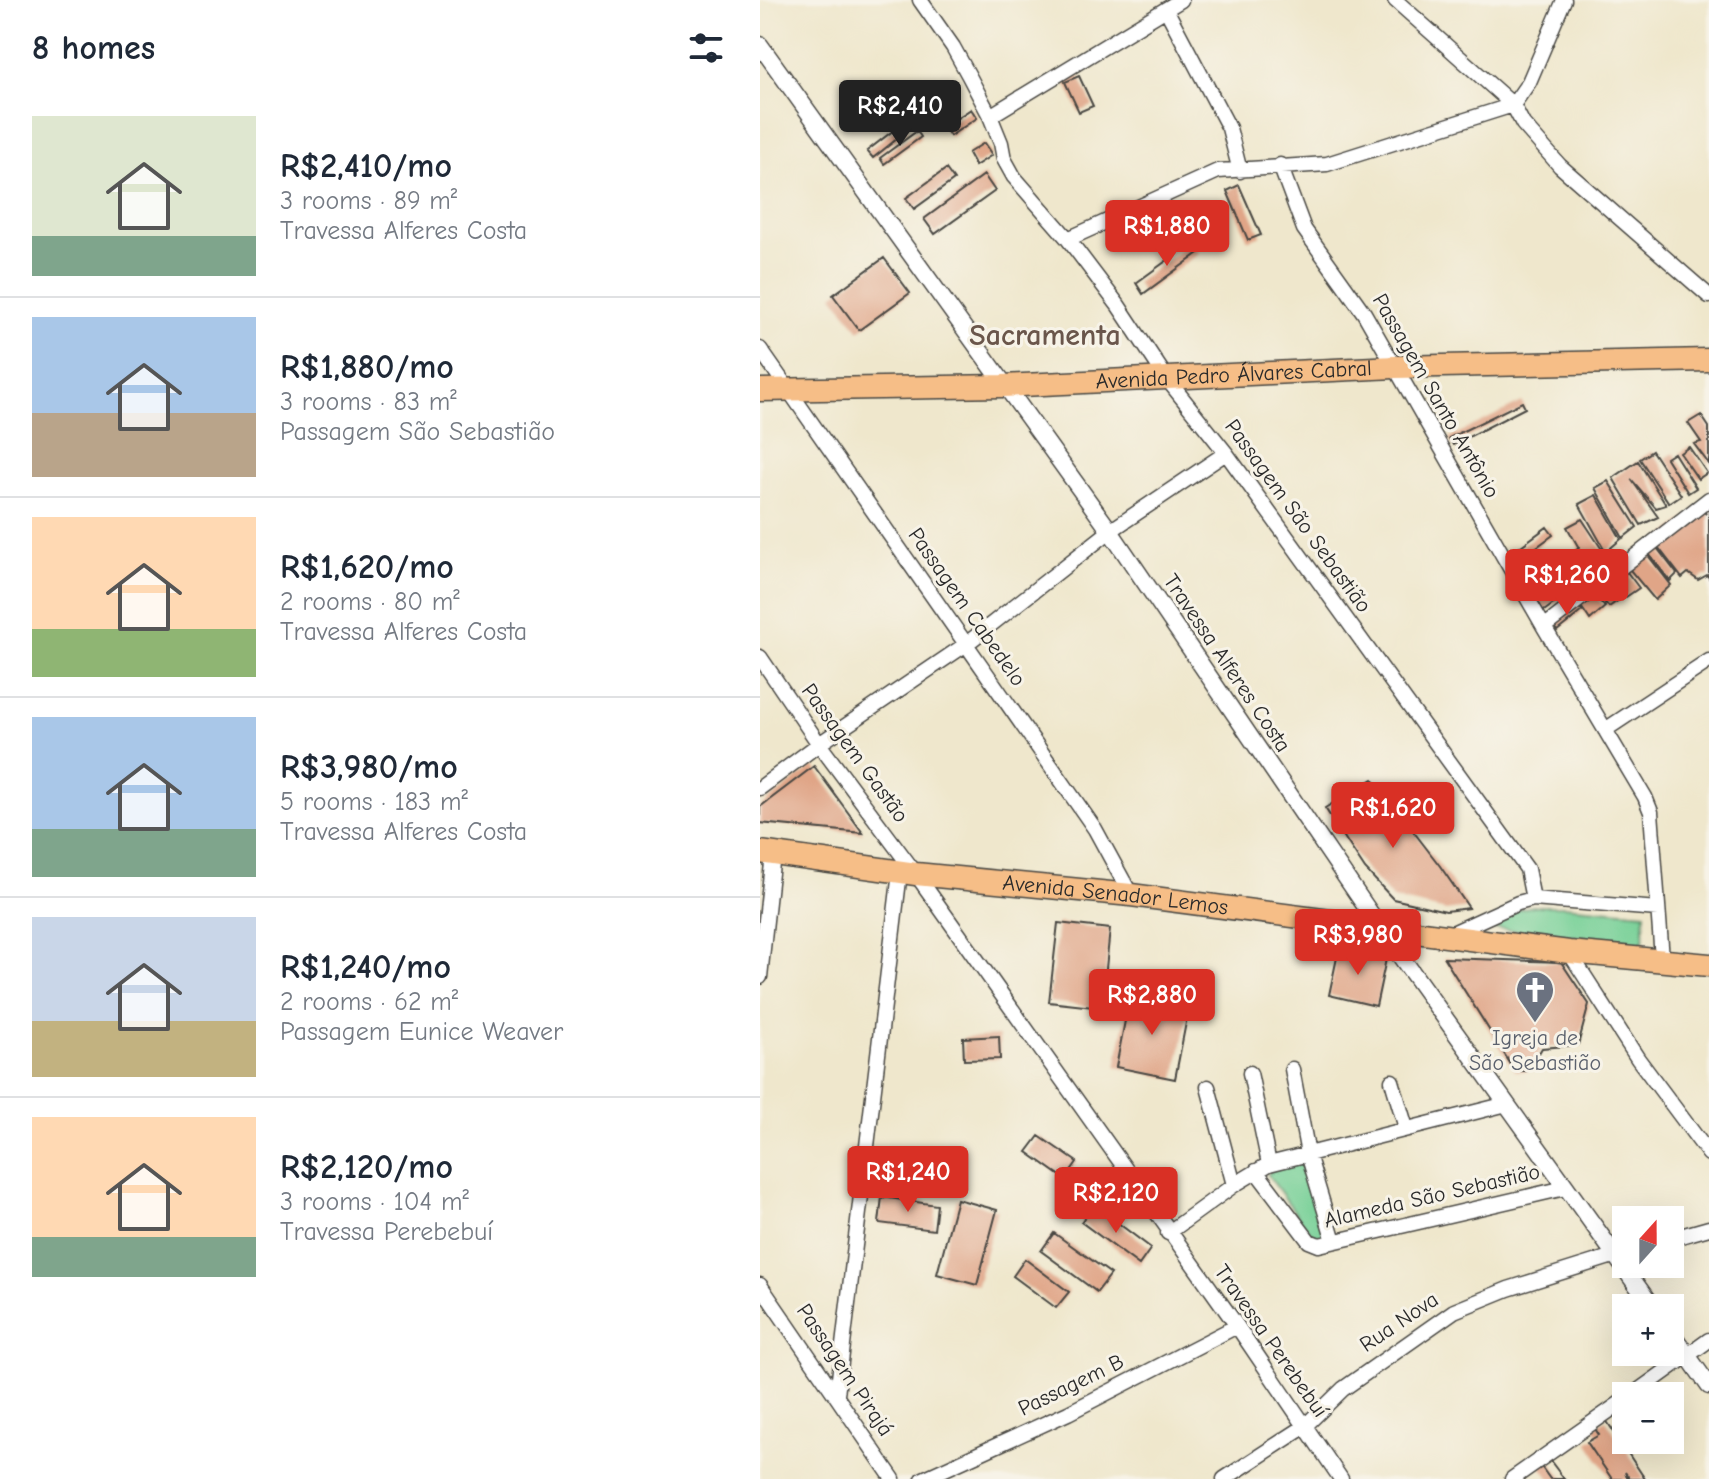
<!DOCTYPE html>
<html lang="en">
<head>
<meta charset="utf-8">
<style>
	:root { --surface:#fff; --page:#f2f2f3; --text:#1f2937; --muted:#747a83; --line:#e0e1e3; --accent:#d93025 }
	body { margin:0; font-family:"Comic Neue",sans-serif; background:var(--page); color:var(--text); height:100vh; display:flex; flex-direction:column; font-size:30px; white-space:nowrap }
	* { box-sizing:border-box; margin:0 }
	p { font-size:26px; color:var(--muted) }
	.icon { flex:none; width:44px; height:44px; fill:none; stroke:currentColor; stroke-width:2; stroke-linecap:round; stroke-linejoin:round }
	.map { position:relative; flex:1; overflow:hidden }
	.side { display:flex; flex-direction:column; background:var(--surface); width:760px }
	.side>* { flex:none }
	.needle { width:52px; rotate:21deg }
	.buttons { position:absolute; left:852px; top:1206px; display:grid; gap:16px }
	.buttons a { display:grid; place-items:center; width:72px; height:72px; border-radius:0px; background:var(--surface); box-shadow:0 8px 32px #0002; font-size:40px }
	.price { position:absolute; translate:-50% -68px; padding:0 18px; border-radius:8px; background:var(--accent); color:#fff; font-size:26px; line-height:52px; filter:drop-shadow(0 2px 4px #0008) }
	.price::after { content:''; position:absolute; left:50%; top:48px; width:24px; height:18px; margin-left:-12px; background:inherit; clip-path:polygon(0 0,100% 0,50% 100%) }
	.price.on { background:#222; color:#fff }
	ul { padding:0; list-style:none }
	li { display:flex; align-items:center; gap:24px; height:200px; padding:0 32px }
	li+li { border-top:2px solid var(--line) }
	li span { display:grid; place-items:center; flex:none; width:224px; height:160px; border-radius:0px; color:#555 }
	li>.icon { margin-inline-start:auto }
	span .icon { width:96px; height:96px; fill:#fffc; stroke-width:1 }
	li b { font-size:34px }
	h2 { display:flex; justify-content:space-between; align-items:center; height:96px; padding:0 32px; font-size:34px }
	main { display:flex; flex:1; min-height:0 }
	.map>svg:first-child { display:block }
	.green { fill:#77d097; stroke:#517e61; stroke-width:2 }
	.building { fill:#e0a587 }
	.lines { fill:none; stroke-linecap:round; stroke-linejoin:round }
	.minor-casing { stroke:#484743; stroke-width:17 }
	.tertiary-casing { stroke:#484743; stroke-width:19 }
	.primary-casing { stroke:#484743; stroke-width:25 }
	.minor { stroke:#fff; stroke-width:14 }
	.tertiary { stroke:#fff; stroke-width:16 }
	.primary { stroke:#f6be87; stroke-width:22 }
	.labels { text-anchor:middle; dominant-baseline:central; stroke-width:6; stroke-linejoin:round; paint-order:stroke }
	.street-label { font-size:22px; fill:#2b2b2b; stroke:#f7f3e8 }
	.worship-label { font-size:22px; fill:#5b616d; stroke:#f7f3e8 }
	.district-label { font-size:30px; font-weight:bold; fill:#6a564b; stroke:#f7f3e8 }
</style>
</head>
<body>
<main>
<section class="side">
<h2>8 homes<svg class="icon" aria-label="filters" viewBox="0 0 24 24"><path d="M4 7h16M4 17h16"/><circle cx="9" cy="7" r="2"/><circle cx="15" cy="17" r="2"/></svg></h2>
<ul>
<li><span style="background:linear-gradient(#dfe7d0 75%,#7fa58c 0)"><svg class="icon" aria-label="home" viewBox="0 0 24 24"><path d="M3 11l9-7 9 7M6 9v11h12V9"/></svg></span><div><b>R$2,410/mo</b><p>3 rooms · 89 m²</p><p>Travessa Alferes Costa</p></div></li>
<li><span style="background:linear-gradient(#a9c7e8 60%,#b9a48a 0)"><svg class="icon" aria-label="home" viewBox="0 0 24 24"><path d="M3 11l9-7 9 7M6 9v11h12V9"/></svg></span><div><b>R$1,880/mo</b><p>3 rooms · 83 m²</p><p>Passagem São Sebastião</p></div></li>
<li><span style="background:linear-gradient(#ffd9b3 70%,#8fb573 0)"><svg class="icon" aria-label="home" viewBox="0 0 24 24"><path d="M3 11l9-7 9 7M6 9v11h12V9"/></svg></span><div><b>R$1,620/mo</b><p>2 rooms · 80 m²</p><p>Travessa Alferes Costa</p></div></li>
<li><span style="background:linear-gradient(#a9c7e8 70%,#7fa58c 0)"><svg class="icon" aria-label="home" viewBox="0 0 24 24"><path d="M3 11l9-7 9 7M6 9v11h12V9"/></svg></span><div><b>R$3,980/mo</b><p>5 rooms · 183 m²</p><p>Travessa Alferes Costa</p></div></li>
<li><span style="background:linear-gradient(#c9d6e8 65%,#c2b280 0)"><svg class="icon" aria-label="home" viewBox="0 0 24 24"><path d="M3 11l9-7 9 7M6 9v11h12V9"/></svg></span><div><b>R$1,240/mo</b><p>2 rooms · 62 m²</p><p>Passagem Eunice Weaver</p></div></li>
<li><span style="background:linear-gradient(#ffd9b3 75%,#7fa58c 0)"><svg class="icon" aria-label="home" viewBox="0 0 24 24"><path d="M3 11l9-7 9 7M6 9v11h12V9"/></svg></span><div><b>R$2,120/mo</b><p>3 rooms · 104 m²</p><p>Travessa Perebebuí</p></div></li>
</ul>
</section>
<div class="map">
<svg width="949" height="1479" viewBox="0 0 949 1479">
	<rect width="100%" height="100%" fill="#f7f3e8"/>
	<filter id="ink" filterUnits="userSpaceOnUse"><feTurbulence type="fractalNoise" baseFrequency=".0125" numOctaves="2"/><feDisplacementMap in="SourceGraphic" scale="16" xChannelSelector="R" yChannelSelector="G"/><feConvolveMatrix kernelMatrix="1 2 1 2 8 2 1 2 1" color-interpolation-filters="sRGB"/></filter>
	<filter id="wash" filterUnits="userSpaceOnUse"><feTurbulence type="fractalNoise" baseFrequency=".006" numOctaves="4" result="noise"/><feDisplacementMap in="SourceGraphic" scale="32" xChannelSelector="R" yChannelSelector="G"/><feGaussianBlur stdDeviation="1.8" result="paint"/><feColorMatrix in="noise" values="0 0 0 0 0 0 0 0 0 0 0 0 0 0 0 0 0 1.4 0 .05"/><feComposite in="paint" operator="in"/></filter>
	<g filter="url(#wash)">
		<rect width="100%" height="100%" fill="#efe7cc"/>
		<path class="green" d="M 773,906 L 804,906 L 885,913 L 883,943 L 729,928 L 752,911 Z
			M 545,1159 L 572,1239 L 551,1234 L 508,1175 L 510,1169 Z"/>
		<g id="blocks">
			<path class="building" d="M 319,76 L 333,106 L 319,112 L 305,82 Z
				M 184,83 L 196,100 L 165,121 L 154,104 Z
				M 211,109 L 217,118 L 190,136 L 184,127 Z
				M 143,123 L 148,130 L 113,158 L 107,151 Z
				M 157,131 L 161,137 L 124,164 L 120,158 Z
				M 224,143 L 232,155 L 215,166 L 208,153 Z
				M 186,169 L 194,180 L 154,209 L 146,198 Z
				M 224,175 L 235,191 L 175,234 L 164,219 Z
				M 479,185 L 501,235 L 488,240 L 467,191 Z
				M 431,243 L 439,253 L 383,294 L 376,283 Z
				M 124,258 L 150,293 L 99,330 L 73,295 Z
				M 762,402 L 765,408 L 693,445 L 689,438 Z
				M 941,415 L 949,427 L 949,464 L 934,444 L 941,442 L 928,423 Z
				M 929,447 L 947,473 L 938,479 L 920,453 Z
				M 892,451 L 921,495 L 909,503 L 880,459 Z
				M 914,453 L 936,488 L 928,493 L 906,458 Z
				M 878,461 L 906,505 L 896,508 L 871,479 L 898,517 L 881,525 L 853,478 Z
				M 848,481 L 877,527 L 863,538 L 835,488 Z
				M 836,495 L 861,539 L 846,552 L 819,504 Z
				M 949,502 L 949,578 L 947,575 L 938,580 L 928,573 L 922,578 L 895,543 L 941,508 L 946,514 L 942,507 Z
				M 822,519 L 845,554 L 827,569 L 815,551 L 819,548 L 807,527 Z
				M 787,527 L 793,535 L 763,557 L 757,549 Z
				M 894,544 L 917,574 L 910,581 L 886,550 Z
				M 883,549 L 911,585 L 895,600 L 865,564 Z
				M 814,553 L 829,572 L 822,579 L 813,570 L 823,582 L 784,611 L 765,589 L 808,563 Z
				M 864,568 L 879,588 L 866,597 L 850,577 Z
				M 848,580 L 863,597 L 849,607 L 834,591 Z
				M 832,592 L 845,607 L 830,620 L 818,602 Z
				M 817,602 L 822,611 L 797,631 L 791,623 Z
				M 54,766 L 103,833 L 0,823 L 0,807 Z
				M 613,779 L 680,866 L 709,908 L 686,911 L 633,899 L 605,869 L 565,808 Z
				M 298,923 L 350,929 L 342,1008 L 289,1002 Z
				M 579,948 L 626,959 L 616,1006 L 569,995 Z
				M 684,958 L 801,962 L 829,1004 L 818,1045 L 782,1048 L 768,1071 L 755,1071 Z
				M 370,995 L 429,1007 L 415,1079 L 356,1067 Z
				M 239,1036 L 240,1059 L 204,1060 L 203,1038 Z
				M 279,1136 L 317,1162 L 305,1179 L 267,1152 Z
				M 122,1197 L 177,1205 L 174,1230 L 119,1223 Z
				M 197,1199 L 237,1210 L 217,1285 L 177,1274 Z
				M 334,1205 L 391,1248 L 379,1265 L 321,1222 Z
				M 294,1233 L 351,1274 L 337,1292 L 281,1251 Z
				M 265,1259 L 309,1292 L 296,1308 L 253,1276 Z
				M 846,1420 L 885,1479 L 870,1479 L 865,1472 L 868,1479 L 852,1479 L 827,1442 L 839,1435 L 834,1427 Z
				M 789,1459 L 804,1479 L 790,1479 L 780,1465 Z"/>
		</g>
	</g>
	<g filter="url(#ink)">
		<use href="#blocks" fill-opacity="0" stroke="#484743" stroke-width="2"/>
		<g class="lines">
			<defs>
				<path id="minor" d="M 160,0 L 193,47 L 209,76 L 230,116 L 241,143 L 244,159 L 254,177 L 308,239 L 358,305 L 407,379 L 466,453 L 767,869 L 773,899
					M 635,0 L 753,105 L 763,124 L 800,166 L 949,296
					M 406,9 L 469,128 L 480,171
					M 230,116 L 421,0
					M 520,165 L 544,229 L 604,313 L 784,627 L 885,797 L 891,812 L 902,959
					M 308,239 L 458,171 L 567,164 L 753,105 L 769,82 L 804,0
					M 0,349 L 335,829 L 371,895
					M 784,627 L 949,499
					M 0,657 L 59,744 L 156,874 L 477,1326 L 581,1479
					M 845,730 L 949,661
					M 0,788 L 59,744 L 205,645 L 350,531 L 466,453
					M 688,935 L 758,903 L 773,899 L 898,909
					M 809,952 L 878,1059 L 949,1154
					M 0,977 L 13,854
					M 532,1069 L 548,1154 L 574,1241
					M 490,1073 L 509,1164
					M 632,1081 L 646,1128
					M 448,1087 L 474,1185
					M 496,1171 L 549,1241 L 559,1245 L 805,1188
					M 408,1233 L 474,1185 L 509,1164 L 747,1104
					M 910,1239 L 949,1228
					M 0,1285 L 133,1479
					M 77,1395 L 140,872
					M 871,1396 L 949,1340
					M 163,1479 L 308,1413 L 477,1326
					M 464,1479 L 544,1427 L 583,1389 L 694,1311 L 748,1289 L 866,1252
					M 752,1479 L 866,1399"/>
				<path id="tertiary" d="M 0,45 L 350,531 L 621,929 L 893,1308
					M 910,1331 L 949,1386"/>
				<g id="primary">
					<path id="s1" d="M 0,390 L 243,386 L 635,367 L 949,360"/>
					<path id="s2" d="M 0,852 L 156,874 L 371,895 L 809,952 L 949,965"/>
				</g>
			</defs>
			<use href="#minor" class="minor-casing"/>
			<use href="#tertiary" class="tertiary-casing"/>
			<use href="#primary" class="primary-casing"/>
			<use href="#minor" class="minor"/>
			<use href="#tertiary" class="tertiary"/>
			<use href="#primary" class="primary"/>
		</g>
	</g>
	<defs>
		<symbol id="church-pin" viewBox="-11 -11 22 30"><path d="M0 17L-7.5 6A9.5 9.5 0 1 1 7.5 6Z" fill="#6b7280" stroke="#f7f3e8"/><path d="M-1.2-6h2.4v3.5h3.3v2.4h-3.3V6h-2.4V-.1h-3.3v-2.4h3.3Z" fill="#fff"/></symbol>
	</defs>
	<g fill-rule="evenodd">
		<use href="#church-pin" x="753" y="968" width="44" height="60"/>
	</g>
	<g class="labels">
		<g class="street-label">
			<text stroke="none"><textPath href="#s1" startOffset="474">Avenida Pedro Álvares Cabral</textPath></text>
			<text transform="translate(676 396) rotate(60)">Passagem Santo Antônio</text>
			<text transform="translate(538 516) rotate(54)">Passagem São Sebastião</text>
			<text transform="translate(207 607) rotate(55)">Passagem Cabedelo</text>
			<text transform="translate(467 663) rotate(56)">Travessa Alferes Costa</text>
			<text transform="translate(95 753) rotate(54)">Passagem Gastão</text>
			<text stroke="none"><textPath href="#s2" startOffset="358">Avenida Senador Lemos</textPath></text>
			<text transform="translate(672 1196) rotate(-13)">Alameda São Sebastião</text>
			<text transform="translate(639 1322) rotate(-34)">Rua Nova</text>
			<text transform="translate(511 1341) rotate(55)">Travessa Perebebuí</text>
			<text transform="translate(85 1370) rotate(56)">Passagem Pirajá</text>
			<text transform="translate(311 1385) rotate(-26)">Passagem B</text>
		</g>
		<g class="worship-label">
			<text x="775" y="1038">Igreja de<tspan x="775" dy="25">São Sebastião</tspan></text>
		</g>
		<g class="district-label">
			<text x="285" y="335">Sacramenta</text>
		</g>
	</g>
</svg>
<div class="buttons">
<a><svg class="needle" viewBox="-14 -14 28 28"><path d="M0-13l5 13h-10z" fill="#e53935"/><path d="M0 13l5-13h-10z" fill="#747a83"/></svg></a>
<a>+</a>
<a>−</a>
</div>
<b class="price on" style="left:140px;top:148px">R$2,410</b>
<b class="price" style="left:407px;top:268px">R$1,880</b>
<b class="price" style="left:807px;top:617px">R$1,260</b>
<b class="price" style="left:633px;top:850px">R$1,620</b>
<b class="price" style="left:598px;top:977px">R$3,980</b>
<b class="price" style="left:392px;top:1037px">R$2,880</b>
<b class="price" style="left:148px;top:1214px">R$1,240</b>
<b class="price" style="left:356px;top:1235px">R$2,120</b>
</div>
</main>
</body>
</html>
